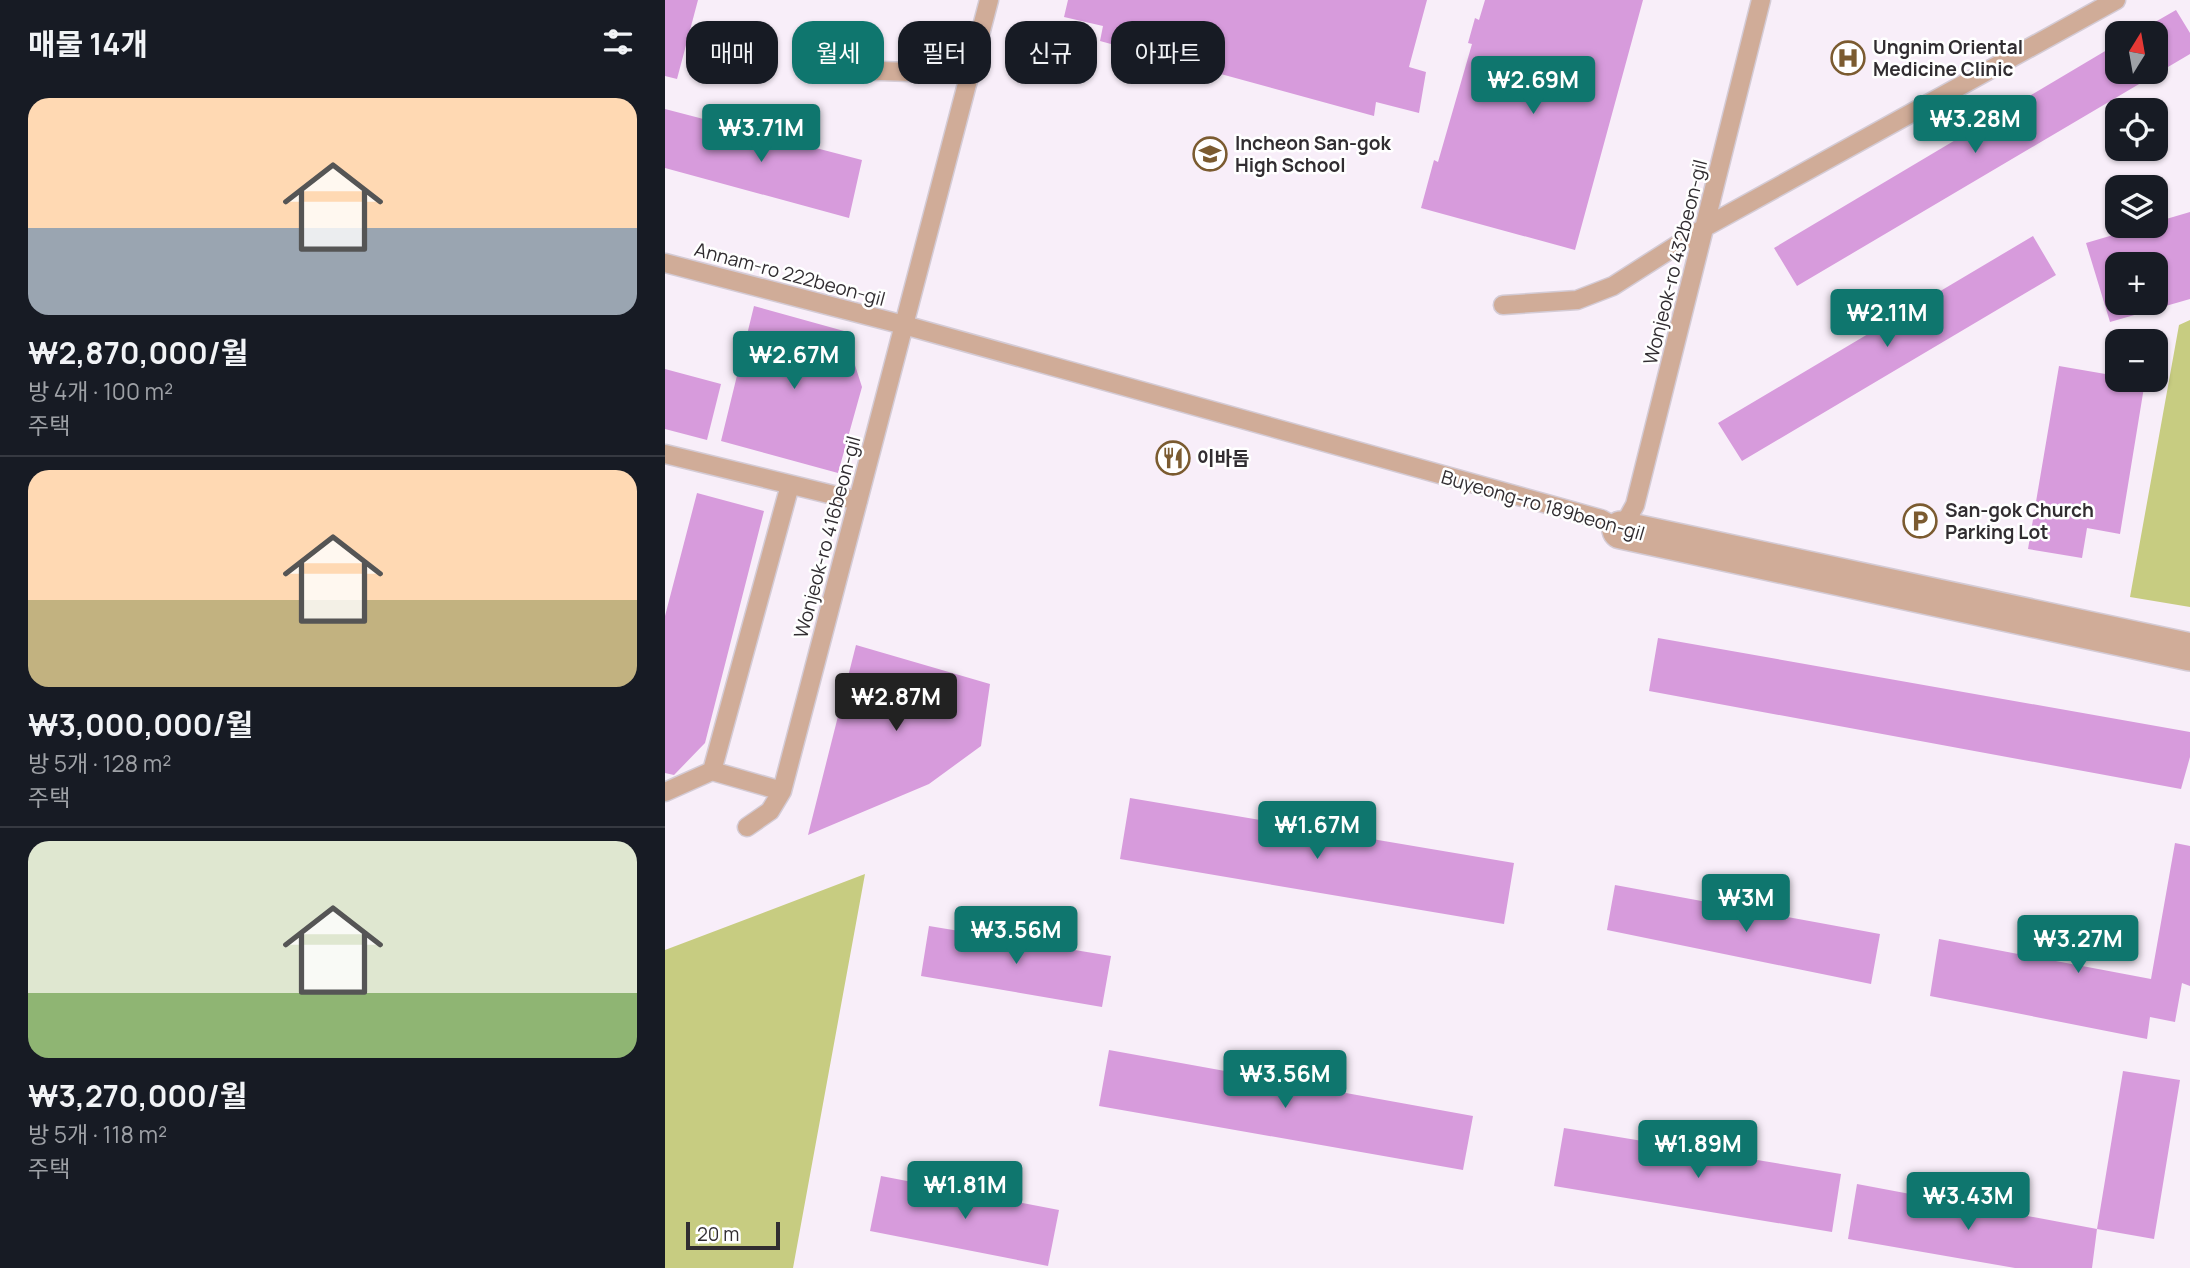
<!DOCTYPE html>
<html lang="ko">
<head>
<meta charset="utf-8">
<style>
	:root { --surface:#171b24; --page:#242831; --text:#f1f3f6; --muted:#9ea1a6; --line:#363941; --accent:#0f766e }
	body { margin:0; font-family:Manrope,"Noto Sans KR",sans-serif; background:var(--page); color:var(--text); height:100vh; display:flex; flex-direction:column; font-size:26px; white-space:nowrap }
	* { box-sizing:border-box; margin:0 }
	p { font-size:23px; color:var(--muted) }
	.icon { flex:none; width:38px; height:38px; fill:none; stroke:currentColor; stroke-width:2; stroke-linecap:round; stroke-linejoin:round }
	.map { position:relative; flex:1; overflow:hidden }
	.details { display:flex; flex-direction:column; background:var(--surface); width:665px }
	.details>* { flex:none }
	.guide { position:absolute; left:21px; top:21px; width:665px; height:63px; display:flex; gap:14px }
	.needle { width:46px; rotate:11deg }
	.fabs { position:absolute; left:1440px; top:21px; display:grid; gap:14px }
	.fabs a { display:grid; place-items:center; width:63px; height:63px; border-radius:14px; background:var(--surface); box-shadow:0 2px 5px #0004; font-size:35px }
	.scale { position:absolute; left:21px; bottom:18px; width:94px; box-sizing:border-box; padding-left:7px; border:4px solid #312d31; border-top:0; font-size:19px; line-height:24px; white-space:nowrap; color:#312d31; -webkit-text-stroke:5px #fff; paint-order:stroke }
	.price { position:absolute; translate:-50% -60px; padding:0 16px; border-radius:7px; background:var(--accent); color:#fff; font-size:23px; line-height:46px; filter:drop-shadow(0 2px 4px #0008) }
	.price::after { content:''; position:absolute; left:50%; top:42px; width:21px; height:16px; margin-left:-10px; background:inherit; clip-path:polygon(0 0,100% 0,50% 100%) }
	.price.selected { background:#222; color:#fff }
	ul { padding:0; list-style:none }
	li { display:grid; align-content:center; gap:14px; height:371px; padding:0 28px }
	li+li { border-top:2px solid var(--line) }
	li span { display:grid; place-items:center; height:217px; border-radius:21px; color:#555 }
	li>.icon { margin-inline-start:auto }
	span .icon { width:126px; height:126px; fill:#fffc; stroke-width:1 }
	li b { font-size:30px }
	h2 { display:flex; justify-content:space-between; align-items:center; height:84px; padding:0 28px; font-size:30px }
	.pill { padding:0 24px; border-radius:21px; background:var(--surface); box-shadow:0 2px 5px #0004; font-size:24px; line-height:63px }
	.pill.selected { background:var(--accent); color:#fff }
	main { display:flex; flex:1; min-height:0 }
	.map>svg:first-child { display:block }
	.green { fill:#c7cc81 }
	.building { fill:#d79bdc; fill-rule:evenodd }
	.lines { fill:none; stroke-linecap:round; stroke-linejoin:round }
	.service-casing { stroke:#d4cbd5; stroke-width:21 }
	.minor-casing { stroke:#d4cbd5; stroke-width:40 }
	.service { stroke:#d0ac98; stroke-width:18 }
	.minor { stroke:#d0ac98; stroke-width:37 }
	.labels { text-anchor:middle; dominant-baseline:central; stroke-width:5; stroke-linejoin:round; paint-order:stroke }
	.poi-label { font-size:19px; font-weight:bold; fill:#312d31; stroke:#fff; text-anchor:start }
	.street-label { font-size:19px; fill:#312d31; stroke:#fff }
</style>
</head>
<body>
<main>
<section class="details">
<h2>매물 14개<svg class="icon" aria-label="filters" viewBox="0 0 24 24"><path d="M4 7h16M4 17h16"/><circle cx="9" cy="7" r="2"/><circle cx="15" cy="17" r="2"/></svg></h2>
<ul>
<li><span style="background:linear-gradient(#ffd9b3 60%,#9aa5b1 0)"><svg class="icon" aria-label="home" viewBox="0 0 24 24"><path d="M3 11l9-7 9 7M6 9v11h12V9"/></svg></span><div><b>₩2,870,000/월</b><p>방 4개 · 100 m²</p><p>주택</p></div></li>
<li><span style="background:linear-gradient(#ffd9b3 60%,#c2b280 0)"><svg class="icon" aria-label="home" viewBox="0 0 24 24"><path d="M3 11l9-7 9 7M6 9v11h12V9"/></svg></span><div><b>₩3,000,000/월</b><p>방 5개 · 128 m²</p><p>주택</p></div></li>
<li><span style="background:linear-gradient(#dfe7d0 70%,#8fb573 0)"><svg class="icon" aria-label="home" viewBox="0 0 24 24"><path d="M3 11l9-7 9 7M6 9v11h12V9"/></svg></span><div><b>₩3,270,000/월</b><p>방 5개 · 118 m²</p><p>주택</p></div></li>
</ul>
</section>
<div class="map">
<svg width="1525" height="1268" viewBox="0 0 1525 1268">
	<rect width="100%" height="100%" fill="#f8eef9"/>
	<path class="green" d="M 1525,320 L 1525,607 L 1465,597 L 1514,325 Z
		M 200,874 L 128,1268 L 0,1268 L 0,950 Z"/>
	<path class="building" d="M 0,0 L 33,0 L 12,79 L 0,76 Z
		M 403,0 L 762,0 L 744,67 L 761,72 L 754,113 L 711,102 L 709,116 L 435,41 L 438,26 L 399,17 Z
		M 820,0 L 978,0 L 910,250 L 756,208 L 769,160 L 773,162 L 807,44 L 803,43 L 810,18 L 814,20 Z
		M 1511,10 L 1525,33 L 1525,54 L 1132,286 L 1109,248 L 1452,44 L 1452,72 L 1491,72 L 1491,33 L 1471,33 Z
		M 0,109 L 197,160 L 184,218 L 0,168 Z
		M 1525,212 L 1525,299 L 1445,322 L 1421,243 L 1479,226 L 1491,226 L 1491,222 ZM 1452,264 L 1491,264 L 1491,303 L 1452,303 Z
		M 1368,236 L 1391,275 L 1077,461 L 1053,423 Z
		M 89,306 L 179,331 L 197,387 L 173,473 L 56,441 Z
		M 1394,366 L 1452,376 L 1452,380 L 1480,381 L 1455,534 L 1422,528 L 1417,558 L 1363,549 Z
		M 0,369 L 56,384 L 42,440 L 0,429 Z
		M 32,493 L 99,511 L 40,743 L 9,775 L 0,773 L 0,616 Z
		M 993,638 L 1525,732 L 1525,757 L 1516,789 L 984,691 Z
		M 191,645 L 325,684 L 316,746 L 264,784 L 143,835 Z
		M 465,798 L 849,863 L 839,924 L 455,859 Z
		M 1510,843 L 1525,846 L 1525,986 L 1517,983 L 1510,1022 L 1485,1017 L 1482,1039 L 1265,996 L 1274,939 L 1486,979 Z
		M 950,885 L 1215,934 L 1206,984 L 942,930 Z
		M 264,926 L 446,956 L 437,1007 L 256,976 Z
		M 444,1050 L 808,1116 L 798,1170 L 434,1106 Z
		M 1458,1071 L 1515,1080 L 1489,1239 L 1432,1229 Z
		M 899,1128 L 1176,1174 L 1167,1232 L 889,1186 Z
		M 216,1176 L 394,1210 L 383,1266 L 205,1231 Z
		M 1192,1184 L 1432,1229 L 1427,1268 L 1350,1268 L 1183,1239 Z"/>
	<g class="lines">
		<defs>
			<path id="service" d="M 186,70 L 305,74
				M 0,263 L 239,325 L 936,519 L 956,530 L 970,505 L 1096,0
				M 838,305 L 912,300 L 948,286 L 1042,226 L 1451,0
				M 0,454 L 193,501
				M 47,771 L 125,485
				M 0,792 L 47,771 L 117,791
				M 82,827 L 105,811 L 117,791 L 324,0"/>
			<path id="minor" d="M 956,530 L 1525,652"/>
		</defs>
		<use href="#service" class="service-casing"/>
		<use href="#minor" class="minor-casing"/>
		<use href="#service" class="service"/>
		<use href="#minor" class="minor"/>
	</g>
	<defs>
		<symbol id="hospital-ring" viewBox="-11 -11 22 22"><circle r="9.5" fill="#fff" stroke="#7b5b30" stroke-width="1.5"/><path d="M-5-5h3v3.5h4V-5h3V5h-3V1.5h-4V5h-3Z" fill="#7b5b30"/></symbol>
		<symbol id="school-ring" viewBox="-11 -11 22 22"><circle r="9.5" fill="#fff" stroke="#7b5b30" stroke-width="1.5"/><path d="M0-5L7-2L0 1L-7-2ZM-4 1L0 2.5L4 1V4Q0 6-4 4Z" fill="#7b5b30"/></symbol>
		<symbol id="restaurant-ring" viewBox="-11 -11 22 22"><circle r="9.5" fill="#fff" stroke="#7b5b30" stroke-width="1.5"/><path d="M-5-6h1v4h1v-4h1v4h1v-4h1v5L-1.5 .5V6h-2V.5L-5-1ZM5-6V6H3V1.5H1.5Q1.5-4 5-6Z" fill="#7b5b30"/></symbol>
		<symbol id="parking-ring" viewBox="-11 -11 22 22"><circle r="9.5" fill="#fff" stroke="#7b5b30" stroke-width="1.5"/><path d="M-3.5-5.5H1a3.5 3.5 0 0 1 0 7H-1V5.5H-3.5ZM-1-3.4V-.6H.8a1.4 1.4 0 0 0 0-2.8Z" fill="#7b5b30"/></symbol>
	</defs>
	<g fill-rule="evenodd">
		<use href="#hospital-ring" x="1164" y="39" width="38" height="38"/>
		<use href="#school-ring" x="526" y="135" width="38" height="38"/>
		<use href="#restaurant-ring" x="489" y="439" width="38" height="38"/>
		<use href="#parking-ring" x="1236" y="502" width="38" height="38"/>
	</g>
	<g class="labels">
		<g class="poi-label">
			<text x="1208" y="47">Ungnim Oriental<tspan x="1208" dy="22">Medicine Clinic</tspan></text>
			<text x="570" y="143">Incheon San-gok<tspan x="570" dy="22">High School</tspan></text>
			<text x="532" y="458">이바돔</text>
			<text x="1280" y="510">San-gok Church<tspan x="1280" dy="22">Parking Lot</tspan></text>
		</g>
		<g class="street-label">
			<text transform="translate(1010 262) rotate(-76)">Wonjeok-ro 432beon-gil</text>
			<text transform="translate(125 274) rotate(15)">Annam-ro 222beon-gil</text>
			<text transform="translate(878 505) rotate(16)">Buyeong-ro 189beon-gil</text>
			<text transform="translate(162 537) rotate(-75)">Wonjeok-ro 416beon-gil</text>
		</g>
	</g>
</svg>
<div class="fabs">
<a><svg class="needle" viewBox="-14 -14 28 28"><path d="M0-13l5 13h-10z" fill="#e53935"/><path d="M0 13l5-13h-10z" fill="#9ea1a6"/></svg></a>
<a><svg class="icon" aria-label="locate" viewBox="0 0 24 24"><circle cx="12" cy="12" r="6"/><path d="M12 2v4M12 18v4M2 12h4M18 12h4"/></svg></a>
<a><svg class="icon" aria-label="layers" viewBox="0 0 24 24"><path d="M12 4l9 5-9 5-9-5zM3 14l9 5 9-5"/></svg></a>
<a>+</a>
<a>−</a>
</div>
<div class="scale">20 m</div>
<b class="price" style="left:868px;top:116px">₩2.69M</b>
<b class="price" style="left:1310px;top:155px">₩3.28M</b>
<b class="price" style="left:96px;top:164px">₩3.71M</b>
<b class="price" style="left:1222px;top:349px">₩2.11M</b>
<b class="price" style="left:129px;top:391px">₩2.67M</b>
<b class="price selected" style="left:231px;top:733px">₩2.87M</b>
<b class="price" style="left:652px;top:861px">₩1.67M</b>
<b class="price" style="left:1081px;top:934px">₩3M</b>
<b class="price" style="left:351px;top:966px">₩3.56M</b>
<b class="price" style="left:1413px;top:975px">₩3.27M</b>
<b class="price" style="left:620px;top:1110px">₩3.56M</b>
<b class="price" style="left:1033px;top:1180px">₩1.89M</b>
<b class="price" style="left:300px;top:1221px">₩1.81M</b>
<b class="price" style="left:1303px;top:1232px">₩3.43M</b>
<div class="guide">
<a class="pill">매매</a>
<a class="pill selected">월세</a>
<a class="pill">필터</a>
<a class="pill">신규</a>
<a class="pill">아파트</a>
</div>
</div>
</main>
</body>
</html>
